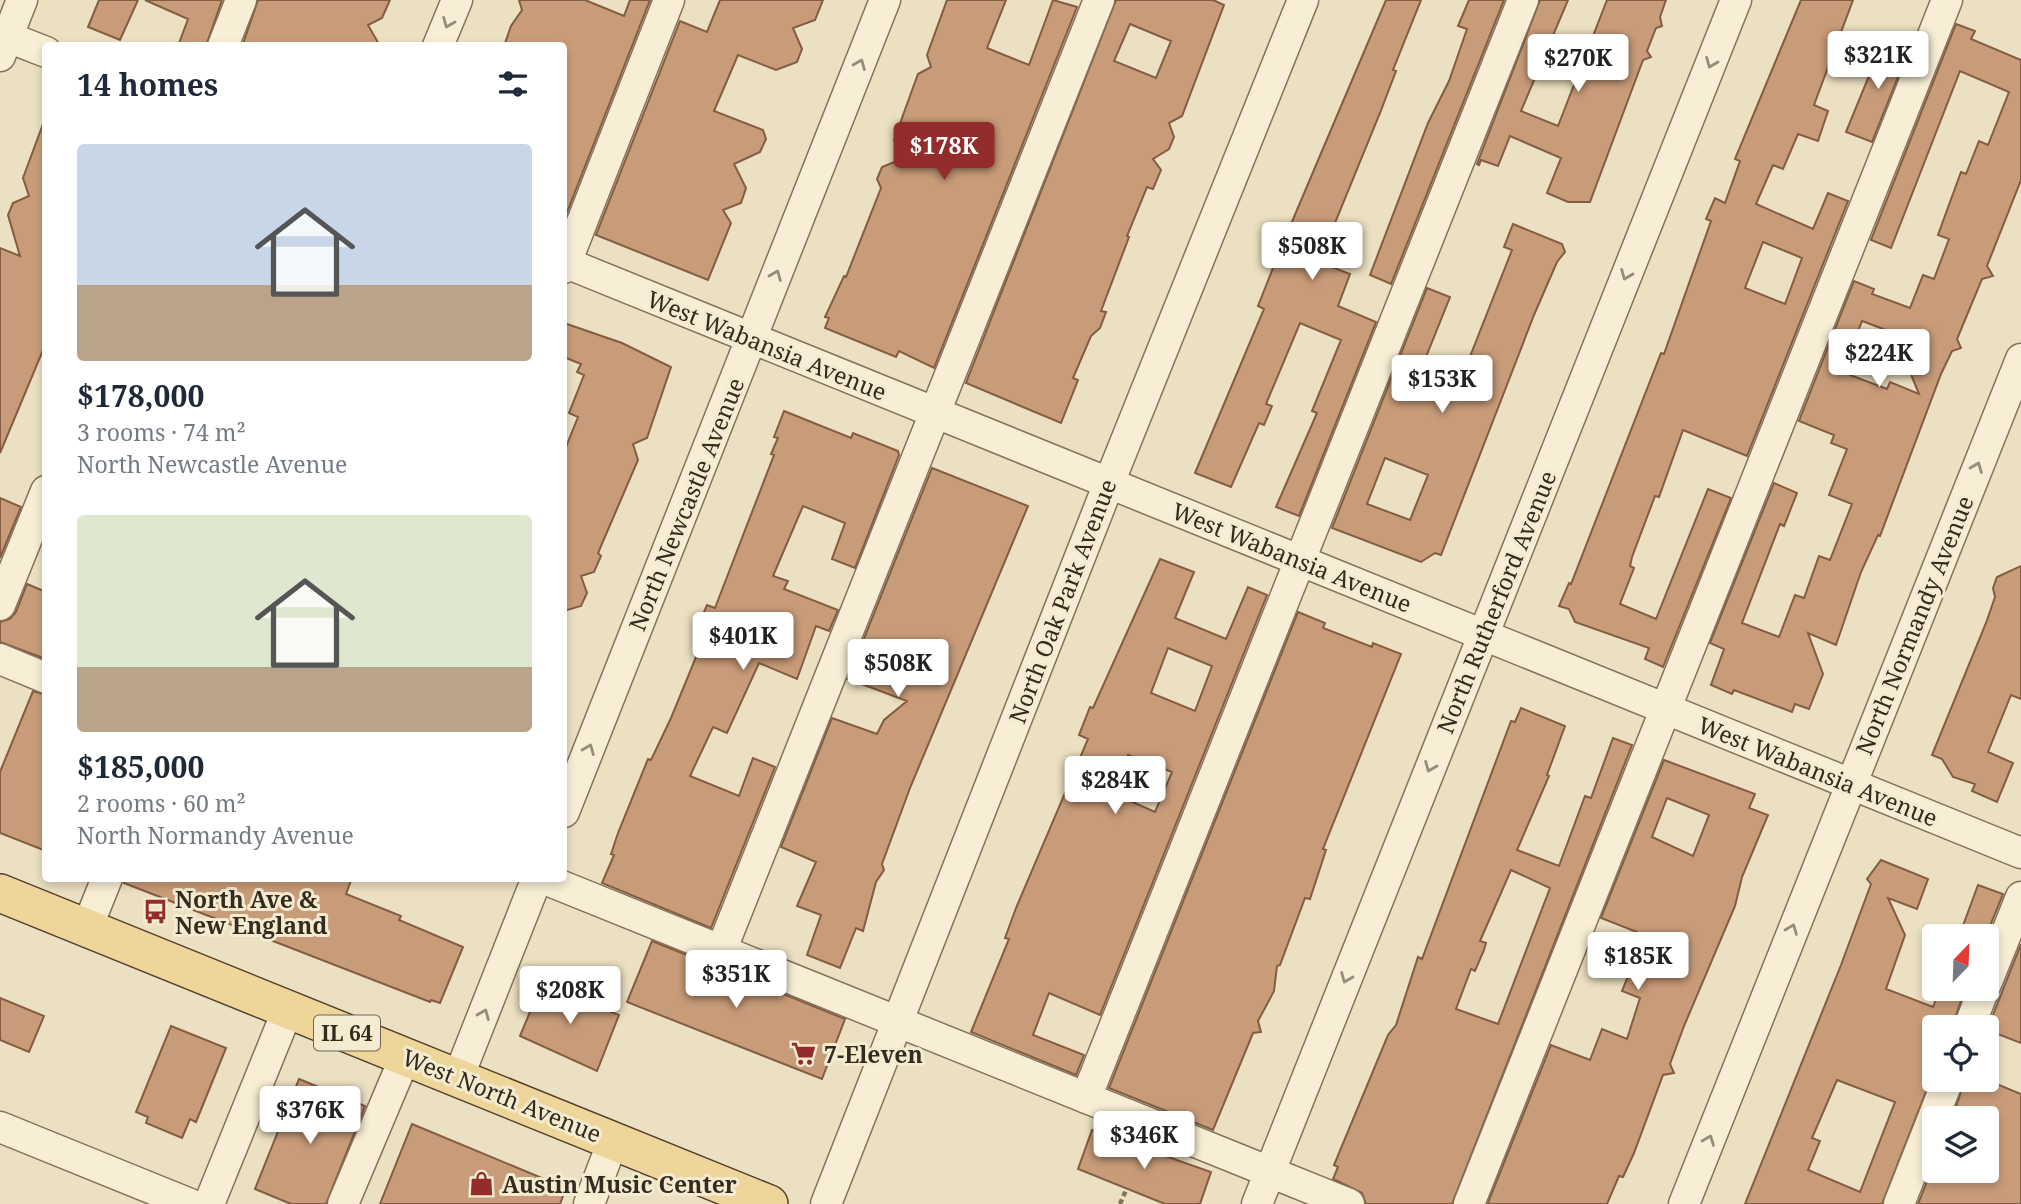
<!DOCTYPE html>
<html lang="en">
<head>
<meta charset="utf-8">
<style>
	:root { --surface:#fff; --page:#f2f2f3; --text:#1f2937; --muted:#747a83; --accent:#922d2c }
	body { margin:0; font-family:"Noto Serif",serif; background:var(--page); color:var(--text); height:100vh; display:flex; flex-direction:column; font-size:26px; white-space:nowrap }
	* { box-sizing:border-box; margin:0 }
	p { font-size:23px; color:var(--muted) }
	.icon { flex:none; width:38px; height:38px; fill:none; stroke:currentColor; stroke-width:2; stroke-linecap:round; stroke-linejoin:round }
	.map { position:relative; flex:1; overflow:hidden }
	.panel { position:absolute; left:42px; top:42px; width:525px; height:840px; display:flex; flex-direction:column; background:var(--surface); border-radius:7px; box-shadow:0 4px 10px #0003 }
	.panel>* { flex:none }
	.needle { width:46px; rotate:23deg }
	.buttons { position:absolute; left:1922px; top:924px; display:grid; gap:14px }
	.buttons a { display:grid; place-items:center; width:77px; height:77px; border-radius:7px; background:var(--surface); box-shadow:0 4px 10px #0003; font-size:35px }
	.price { position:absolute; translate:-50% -60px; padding:0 16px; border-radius:7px; background:#fff; color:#222; font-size:23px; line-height:46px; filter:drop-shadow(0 2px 4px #0008) }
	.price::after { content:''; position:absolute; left:50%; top:42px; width:21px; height:16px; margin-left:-10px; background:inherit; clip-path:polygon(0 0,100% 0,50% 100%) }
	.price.selected { background:var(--accent); color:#fff }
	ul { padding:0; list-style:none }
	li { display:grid; align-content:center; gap:14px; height:371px; padding:0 35px }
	li span { display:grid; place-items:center; height:217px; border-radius:7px; color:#555 }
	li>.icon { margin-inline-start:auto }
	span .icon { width:126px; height:126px; fill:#fffc; stroke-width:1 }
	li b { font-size:30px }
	h2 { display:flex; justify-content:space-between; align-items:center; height:84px; padding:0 35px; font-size:30px }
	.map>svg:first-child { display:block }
	.building { fill:#c99c79; stroke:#835c41; stroke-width:2; fill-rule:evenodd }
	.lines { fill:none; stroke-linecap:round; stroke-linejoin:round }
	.minor-casing { stroke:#85725a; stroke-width:33 }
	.major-casing { stroke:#53402e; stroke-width:40 }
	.path { stroke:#85725a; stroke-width:4.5; stroke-dasharray:5 3.5; stroke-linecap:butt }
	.minor { stroke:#f7eed5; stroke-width:30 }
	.major { stroke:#eed69b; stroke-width:37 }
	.oneway { stroke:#968c7a }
	.labels { text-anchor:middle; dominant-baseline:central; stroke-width:6; stroke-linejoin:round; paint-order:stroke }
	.shield { fill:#f4ebd1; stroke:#6e6454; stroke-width:2 }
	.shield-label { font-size:21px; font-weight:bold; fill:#352a1e }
	.street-label { font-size:23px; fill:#352a1e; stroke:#f4ebd1 }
	.poi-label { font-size:23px; font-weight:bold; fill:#352a1e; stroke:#f4ebd1; text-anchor:start }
</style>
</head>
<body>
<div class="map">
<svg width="2021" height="1204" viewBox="0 0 2021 1204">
	<rect width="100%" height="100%" fill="#ece0c2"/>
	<path class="building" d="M 99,0 L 138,0 L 120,40 L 88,27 Z
		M 145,0 L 222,0 L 206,46 L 178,46 L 188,19 Z
		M 258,0 L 390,0 L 382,18 L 368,25 L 380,46 L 248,46 L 243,44 Z
		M 519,0 L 585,0 L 624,16 L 630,0 L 650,0 L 564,220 L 564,46 L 504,46 L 511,26 L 522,10 Z
		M 720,0 L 823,0 L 815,20 L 793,28 L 802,49 L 797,62 L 776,70 L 738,55 L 714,111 L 763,130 L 766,139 L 760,152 L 734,164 L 746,188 L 741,203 L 723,210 L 731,223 L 708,280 L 596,235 L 680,21 L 707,32 Z
		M 947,0 L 1006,0 L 987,48 L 1029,65 L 1053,0 L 1077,7 L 934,368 L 899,351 L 896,357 L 825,328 L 829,318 L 825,317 L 844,276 L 846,277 L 881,188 L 877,179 L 882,167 L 921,151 L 894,140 L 918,74 L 931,67 L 927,55 Z
		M 1116,0 L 1213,0 L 1224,5 L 1182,116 L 1169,123 L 1174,137 L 1169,149 L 1153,159 L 1161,170 L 1153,189 L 1147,187 L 1127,236 L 1129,237 L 1101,311 L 1106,312 L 1100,328 L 1091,336 L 1073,378 L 1078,380 L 1061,423 L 966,383 ZM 1130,24 L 1171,41 L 1156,78 L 1114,61 Z
		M 1386,0 L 1421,0 L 1393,70 L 1396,71 L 1380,113 L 1319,262 L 1350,274 L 1338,306 L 1376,322 L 1299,516 L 1276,507 L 1317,413 L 1312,411 L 1341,340 L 1300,323 L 1266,404 L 1272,406 L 1264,425 L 1259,423 L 1231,487 L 1195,473 L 1264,309 L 1258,306 L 1280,250 Z
		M 1469,0 L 1504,0 L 1391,284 L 1370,275 L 1428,123 L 1449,81 L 1467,29 L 1458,26 Z
		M 1540,0 L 1568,0 L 1521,111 L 1558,126 L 1607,0 L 1666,0 L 1660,17 L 1662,26 L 1656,28 L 1647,51 L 1651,57 L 1643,60 L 1590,202 L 1568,202 L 1547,193 L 1561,158 L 1510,136 L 1498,166 L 1481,160 L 1479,165 L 1477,164 Z
		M 1801,0 L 1853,0 L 1814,105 L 1828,111 L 1818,141 L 1798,134 L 1783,169 L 1773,165 L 1756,204 L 1813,229 L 1828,193 L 1848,201 L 1747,456 L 1683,430 L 1659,497 L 1655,496 L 1632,557 L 1630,566 L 1634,568 L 1620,604 L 1656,619 L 1708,489 L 1731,498 L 1663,667 L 1645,659 L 1649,648 L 1575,622 L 1569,609 L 1559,606 L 1569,583 L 1571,584 L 1661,353 L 1664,354 L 1711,221 L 1706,219 L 1715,198 L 1725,203 L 1740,161 L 1735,159 ZM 1763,242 L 1802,258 L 1785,304 L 1745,288 Z
		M 1956,24 L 1975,31 L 1971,39 L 2021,60 L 2021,180 L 1987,266 L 1993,276 L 1982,279 L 1957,339 L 1961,348 L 1952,351 L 1941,374 L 1880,536 L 1878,535 L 1861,572 L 1836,645 L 1808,633 L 1823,674 L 1809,709 L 1795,704 L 1792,712 L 1734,690 L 1732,694 L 1711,685 L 1724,649 L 1710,643 L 1774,483 L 1797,493 L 1784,526 L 1780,524 L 1742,623 L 1779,637 L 1795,595 L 1804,598 L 1819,556 L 1830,560 L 1852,504 L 1829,495 L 1847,449 L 1831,443 L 1834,435 L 1799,421 L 1854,281 L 1874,289 L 1872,294 L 1910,308 L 1923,275 L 1934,279 L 1949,239 L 1938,235 L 1961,172 L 1966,174 L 1979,141 L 1988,145 L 2009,92 L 1960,71 L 1891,248 L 1871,240 ZM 1862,321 L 1910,339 L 1904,357 L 1919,394 L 1890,382 L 1887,389 L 1842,372 Z
		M 1884,39 L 1909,49 L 1872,142 L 1846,132 Z
		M 43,124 L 46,343 L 0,453 L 0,248 L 20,256 L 8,215 L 13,203 L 29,196 L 23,178 Z
		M 1513,224 L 1562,244 L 1565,252 L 1557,262 L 1534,315 L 1441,555 L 1435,553 L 1421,562 L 1332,528 L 1427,288 L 1450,297 L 1418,377 L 1456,392 L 1512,250 L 1504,247 ZM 1385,458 L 1428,475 L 1410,520 L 1367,504 Z
		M 564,323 L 622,343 L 671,367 L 647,438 L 633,444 L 638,460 L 598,553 L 601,556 L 594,572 L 581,576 L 587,593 L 581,606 L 564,611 L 564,452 L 578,417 L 569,413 L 584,375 L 577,372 L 581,364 L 564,357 Z
		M 784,411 L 851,438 L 853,433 L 898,451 L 899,455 L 855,568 L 832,559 L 845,523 L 803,506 L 773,576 L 788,581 L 784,589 L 838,610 L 829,631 L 816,626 L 797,679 L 759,663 L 727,733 L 713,727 L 690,776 L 739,796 L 753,758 L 775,767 L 711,928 L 602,883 L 614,855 L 611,854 L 618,833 L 648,759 L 651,760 L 671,718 L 703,640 L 694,636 L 707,605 L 715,608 L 774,455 L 771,454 L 778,438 L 774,437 Z
		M 932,468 L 1028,506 L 910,788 L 882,864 L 884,870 L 876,882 L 863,931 L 856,928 L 840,968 L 807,955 L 821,915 L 797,906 L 816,862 L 781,847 L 832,718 L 877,734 L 884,720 L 907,701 L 848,679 Z
		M 0,498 L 21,507 L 0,558 Z
		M 1160,559 L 1194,572 L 1175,618 L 1226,639 L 1248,587 L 1267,595 L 1100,1015 L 1049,993 L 1033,1035 L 1084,1055 L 1076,1075 L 971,1032 L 1009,939 L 1005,938 L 1016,908 L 1088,739 L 1079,735 L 1090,707 L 1093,708 ZM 1168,648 L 1212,666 L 1195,711 L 1151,693 ZM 1128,755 L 1172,772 L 1155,812 L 1112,793 Z
		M 2021,566 L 2021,699 L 2011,695 L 1988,752 L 2013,763 L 1997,802 L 1972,791 L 1975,784 L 1953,777 L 1942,759 L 1932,755 L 1986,623 L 1995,597 L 1993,588 L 1997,577 Z
		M 27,584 L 46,592 L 46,659 L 0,642 L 0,622 L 10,619 L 16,612 Z
		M 1298,612 L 1325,623 L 1323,628 L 1372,647 L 1373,643 L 1401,654 L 1323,849 L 1326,850 L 1310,899 L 1305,898 L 1280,965 L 1277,966 L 1274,991 L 1258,1021 L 1261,1032 L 1253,1033 L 1213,1130 L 1109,1088 Z
		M 33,691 L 46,695 L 46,851 L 0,833 L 0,772 Z
		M 1521,708 L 1565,726 L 1547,775 L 1549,776 L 1517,850 L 1559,866 L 1585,796 L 1591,798 L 1613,738 L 1632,745 L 1452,1204 L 1366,1204 L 1362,1193 L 1333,1179 L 1338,1167 L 1334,1165 L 1388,1035 L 1396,1025 L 1418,957 L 1422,959 L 1511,721 L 1515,722 ZM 1511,870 L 1550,888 L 1498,1024 L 1456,1009 L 1471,969 L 1475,971 L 1484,950 L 1486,943 L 1480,941 Z
		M 1664,760 L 1755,794 L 1749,808 L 1768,815 L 1742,877 L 1735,906 L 1684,1026 L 1670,1064 L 1674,1073 L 1663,1075 L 1634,1153 L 1623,1177 L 1619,1176 L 1607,1204 L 1491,1204 L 1488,1203 L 1551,1045 L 1590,1060 L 1602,1029 L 1627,1039 L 1640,998 L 1622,991 L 1638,952 L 1630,949 L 1637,932 L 1601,918 ZM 1667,798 L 1709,815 L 1693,856 L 1652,837 Z
		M 1881,860 L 1928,879 L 1917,909 L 1888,898 L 1905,935 L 1886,989 L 1933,1007 L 1940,989 L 1965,989 L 1952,1027 L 1934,1027 L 1934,1071 L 1882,1204 L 1745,1204 L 1841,965 L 1871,884 L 1867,879 ZM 1837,1080 L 1895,1102 L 1860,1192 L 1808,1170 L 1820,1141 L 1812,1138 Z
		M 124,878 L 352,878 L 346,894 L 401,916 L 399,920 L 463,947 L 440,1003 L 431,1000 L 430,1002 L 124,883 Z
		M 1978,885 L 2003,894 L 1986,936 L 1961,931 Z
		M 652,941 L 845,1019 L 822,1079 L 627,1002 Z
		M 2021,944 L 2021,1043 L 1987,1030 Z
		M 542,983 L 619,1015 L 597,1071 L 520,1036 Z
		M 0,998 L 44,1016 L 29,1052 L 0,1040 Z
		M 171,1026 L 226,1048 L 196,1122 L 190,1119 L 182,1138 L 146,1123 L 148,1117 L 136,1112 Z
		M 299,1079 L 365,1106 L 326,1204 L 291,1204 L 255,1189 Z
		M 1965,1080 L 1987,1080 L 2021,1094 L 2021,1204 L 1918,1204 L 1934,1164 L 1934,1171 L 1944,1171 L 1972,1182 L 1976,1182 L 1980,1171 L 1986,1171 L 1986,1118 L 1966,1118 L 1954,1113 Z
		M 412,1124 L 566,1188 L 560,1204 L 380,1204 Z
		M 1092,1130 L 1211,1172 L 1200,1204 L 1165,1204 L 1078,1169 Z"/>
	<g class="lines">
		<defs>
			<path id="minor" d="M 0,34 L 46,52
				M 223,46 L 241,0
				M 438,46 L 457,0
				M 0,56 L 22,0
				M 564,262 L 2021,853
				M 564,268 L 669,0
				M 0,605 L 46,491
				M 0,659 L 46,678
				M 564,812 L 885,0
				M 542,878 L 1349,1204
				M 87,928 L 107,878
				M 721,951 L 1099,0
				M 1986,984 L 2021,897
				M 1969,1027 L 1984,989
				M 458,1078 L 537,878
				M 1086,1098 L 1523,0
				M 0,1127 L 190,1204
				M 209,1204 L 288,1009
				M 343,1204 L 405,1057
				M 589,1204 L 613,1141
				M 826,1204 L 1109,483 L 1303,0
				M 1257,1204 L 1736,0
				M 1469,1204 L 1947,0
				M 1684,1204 L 2021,359
				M 1899,1204 L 1948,1080"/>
			<path id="major" d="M 0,893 L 769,1204"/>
		</defs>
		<use href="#minor" class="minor-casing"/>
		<use href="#major" class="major-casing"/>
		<path class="path" d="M 1120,1204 L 1126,1190"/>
		<use href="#minor" class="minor"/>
		<use href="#major" class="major"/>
	</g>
	<defs><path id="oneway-chevron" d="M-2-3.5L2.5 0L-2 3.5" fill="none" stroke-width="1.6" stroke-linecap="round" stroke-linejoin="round" transform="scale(1.75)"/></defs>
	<g class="oneway">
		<use href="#oneway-chevron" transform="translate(448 23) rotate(112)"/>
		<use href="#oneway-chevron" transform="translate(1711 63) rotate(112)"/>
		<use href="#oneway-chevron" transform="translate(860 64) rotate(-68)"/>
		<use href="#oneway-chevron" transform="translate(776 275) rotate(-68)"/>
		<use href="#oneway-chevron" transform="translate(1626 275) rotate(112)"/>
		<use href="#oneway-chevron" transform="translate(1977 467) rotate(-68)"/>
		<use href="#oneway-chevron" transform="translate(589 749) rotate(-68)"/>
		<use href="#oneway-chevron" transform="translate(1430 767) rotate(112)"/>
		<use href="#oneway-chevron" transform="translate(1792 929) rotate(-69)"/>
		<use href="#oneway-chevron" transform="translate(1346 978) rotate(112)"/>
		<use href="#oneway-chevron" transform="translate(484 1014) rotate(-68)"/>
		<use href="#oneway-chevron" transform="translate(1709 1140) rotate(-69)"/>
	</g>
	<defs>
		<symbol id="bus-bare" viewBox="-9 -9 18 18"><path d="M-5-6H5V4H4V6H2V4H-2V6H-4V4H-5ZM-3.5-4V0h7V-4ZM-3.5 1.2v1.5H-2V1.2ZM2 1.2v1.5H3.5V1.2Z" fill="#922d2c" stroke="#f4ebd1" stroke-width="2.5" paint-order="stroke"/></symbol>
		<symbol id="supermarket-bare" viewBox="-9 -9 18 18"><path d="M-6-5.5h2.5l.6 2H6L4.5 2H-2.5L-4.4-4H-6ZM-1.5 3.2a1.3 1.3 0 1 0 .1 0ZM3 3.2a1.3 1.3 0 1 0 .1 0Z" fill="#922d2c" stroke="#f4ebd1" stroke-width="2.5" paint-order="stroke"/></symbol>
		<symbol id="shop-bare" viewBox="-9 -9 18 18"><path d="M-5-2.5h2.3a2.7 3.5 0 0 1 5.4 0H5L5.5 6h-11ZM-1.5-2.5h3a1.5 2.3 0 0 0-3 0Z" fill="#922d2c" stroke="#f4ebd1" stroke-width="2.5" paint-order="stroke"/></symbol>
	</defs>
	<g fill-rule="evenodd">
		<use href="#bus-bare" x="138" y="894" width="35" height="35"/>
		<use href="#supermarket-bare" x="786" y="1036" width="35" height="35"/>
		<use href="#shop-bare" x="464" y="1166" width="35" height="35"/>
	</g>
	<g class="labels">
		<rect class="shield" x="314" y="1015.5" width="66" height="35" rx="5"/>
		<g class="shield-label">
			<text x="347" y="1033">IL 64</text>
		</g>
		<g class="street-label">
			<text transform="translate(767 345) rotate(22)">West Wabansia Avenue</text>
			<text transform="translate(686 504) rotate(-68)">North Newcastle Avenue</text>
			<text transform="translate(1292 557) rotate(22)">West Wabansia Avenue</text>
			<text transform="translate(1062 601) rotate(-69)">North Oak Park Avenue</text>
			<text transform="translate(1496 602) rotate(-68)">North Rutherford Avenue</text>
			<text transform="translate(1914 625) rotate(-68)">North Normandy Avenue</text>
			<text transform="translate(1818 771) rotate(22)">West Wabansia Avenue</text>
			<text transform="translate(502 1095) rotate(22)">West North Avenue</text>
		</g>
		<g class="poi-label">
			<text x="175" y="899">North Ave &amp;<tspan x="175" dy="26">New England</tspan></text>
			<text x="824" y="1054">7-Eleven</text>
			<text x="502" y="1184">Austin Music Center</text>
		</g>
	</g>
</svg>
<div class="buttons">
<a><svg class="needle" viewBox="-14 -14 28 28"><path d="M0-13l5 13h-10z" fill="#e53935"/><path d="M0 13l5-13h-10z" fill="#747a83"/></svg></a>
<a><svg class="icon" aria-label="locate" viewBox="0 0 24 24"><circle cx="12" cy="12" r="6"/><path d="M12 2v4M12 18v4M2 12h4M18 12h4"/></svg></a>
<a><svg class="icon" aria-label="layers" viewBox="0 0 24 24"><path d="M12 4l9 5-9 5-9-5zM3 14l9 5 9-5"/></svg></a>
</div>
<b class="price" style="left:1878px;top:91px">$321K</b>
<b class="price" style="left:1578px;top:94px">$270K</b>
<b class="price selected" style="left:944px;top:182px">$178K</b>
<b class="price" style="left:1312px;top:282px">$508K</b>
<b class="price" style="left:1879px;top:389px">$224K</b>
<b class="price" style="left:1442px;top:415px">$153K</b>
<b class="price" style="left:743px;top:672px">$401K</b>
<b class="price" style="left:898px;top:699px">$508K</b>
<b class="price" style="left:1115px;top:816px">$284K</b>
<b class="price" style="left:1638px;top:992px">$185K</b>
<b class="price" style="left:736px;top:1010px">$351K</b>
<b class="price" style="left:570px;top:1026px">$208K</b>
<b class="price" style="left:310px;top:1146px">$376K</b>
<b class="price" style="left:1144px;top:1171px">$346K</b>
<section class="panel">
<h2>14 homes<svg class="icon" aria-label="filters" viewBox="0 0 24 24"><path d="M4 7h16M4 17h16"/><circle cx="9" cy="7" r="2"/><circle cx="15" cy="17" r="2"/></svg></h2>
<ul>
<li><span style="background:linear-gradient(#c9d6e8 65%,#b9a48a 0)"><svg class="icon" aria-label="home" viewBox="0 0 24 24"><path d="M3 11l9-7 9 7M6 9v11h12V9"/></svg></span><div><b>$178,000</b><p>3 rooms · 74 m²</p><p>North Newcastle Avenue</p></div></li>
<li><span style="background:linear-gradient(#dfe7d0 70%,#b9a48a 0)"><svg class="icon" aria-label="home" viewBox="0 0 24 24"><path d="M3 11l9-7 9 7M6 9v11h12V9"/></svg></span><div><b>$185,000</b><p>2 rooms · 60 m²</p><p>North Normandy Avenue</p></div></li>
</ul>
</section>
</div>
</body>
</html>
